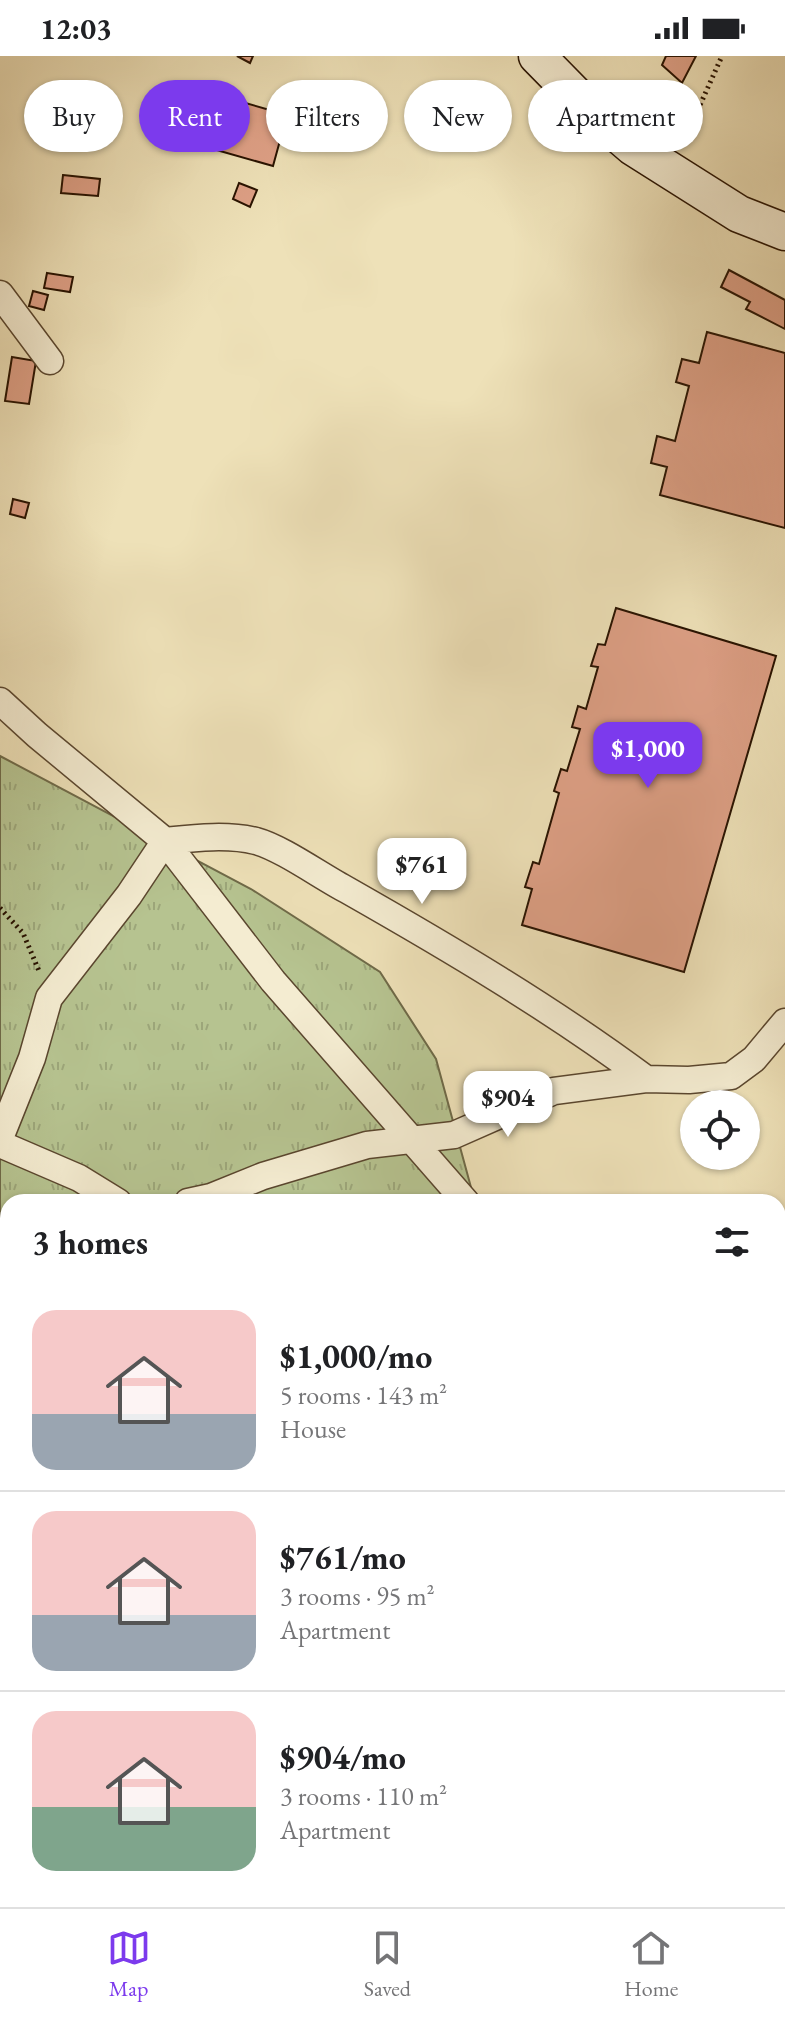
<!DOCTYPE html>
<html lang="en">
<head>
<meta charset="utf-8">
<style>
	:root { --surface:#fff; --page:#f6f6f6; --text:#202124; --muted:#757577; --line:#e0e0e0; --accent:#7c3aed }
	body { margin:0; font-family:"EB Garamond",serif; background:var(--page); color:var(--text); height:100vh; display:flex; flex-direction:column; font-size:30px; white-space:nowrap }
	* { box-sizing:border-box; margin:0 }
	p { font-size:26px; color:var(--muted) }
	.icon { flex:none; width:44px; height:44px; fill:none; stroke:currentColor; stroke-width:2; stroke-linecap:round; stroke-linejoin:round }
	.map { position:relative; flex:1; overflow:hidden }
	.side { position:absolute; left:0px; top:1138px; width:786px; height:714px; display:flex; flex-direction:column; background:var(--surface); border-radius:24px 24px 0 0; box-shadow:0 2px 6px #0004 }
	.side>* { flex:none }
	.top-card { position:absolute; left:24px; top:24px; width:738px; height:72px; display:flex; gap:16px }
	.tools { position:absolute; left:680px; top:1034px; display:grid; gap:16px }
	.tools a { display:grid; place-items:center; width:80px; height:80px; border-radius:50%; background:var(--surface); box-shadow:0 2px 6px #0004; font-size:40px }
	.price { position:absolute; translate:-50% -68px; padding:0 18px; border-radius:16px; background:#fff; color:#222; font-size:26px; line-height:52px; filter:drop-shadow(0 2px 4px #0008) }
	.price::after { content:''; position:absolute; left:50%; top:48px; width:24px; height:18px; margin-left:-12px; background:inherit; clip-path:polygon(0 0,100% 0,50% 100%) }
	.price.current { background:var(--accent); color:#fff }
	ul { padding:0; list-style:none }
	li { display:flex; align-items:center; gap:24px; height:200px; padding:0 32px }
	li+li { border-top:2px solid var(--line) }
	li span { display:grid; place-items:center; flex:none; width:224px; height:160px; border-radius:24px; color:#555 }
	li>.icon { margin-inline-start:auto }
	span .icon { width:96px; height:96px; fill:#fffc; stroke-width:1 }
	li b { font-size:34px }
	h2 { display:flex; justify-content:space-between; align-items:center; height:96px; padding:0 32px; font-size:34px }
	.pill { padding:0 28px; border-radius:36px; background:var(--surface); box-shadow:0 2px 6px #0004; font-size:28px; line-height:72px }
	.pill.current { background:var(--accent); color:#fff }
	.status { display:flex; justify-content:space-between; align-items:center; height:56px; padding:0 40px; background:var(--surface); direction:ltr }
	.status svg { height:22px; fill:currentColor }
	.dock { display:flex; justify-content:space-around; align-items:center; height:112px; border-top:2px solid var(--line); background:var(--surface); font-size:22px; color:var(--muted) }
	.dock a { display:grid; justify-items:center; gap:4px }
	.dock .current { color:var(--accent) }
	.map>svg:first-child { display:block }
	.grass { fill:url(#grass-tufts); stroke:#6f6a48; stroke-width:2 }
	.building { fill:#dea086; stroke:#281200; stroke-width:2 }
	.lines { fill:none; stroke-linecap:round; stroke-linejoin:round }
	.street-casing { stroke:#5a462e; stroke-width:29 }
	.secondary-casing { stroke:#281200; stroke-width:39 }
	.path { stroke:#281200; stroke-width:5; stroke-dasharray:2 4; stroke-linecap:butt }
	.street { stroke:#f4ecd1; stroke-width:26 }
	.secondary { stroke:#f4ecd1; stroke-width:36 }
</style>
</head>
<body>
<div class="status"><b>12:03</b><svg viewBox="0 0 49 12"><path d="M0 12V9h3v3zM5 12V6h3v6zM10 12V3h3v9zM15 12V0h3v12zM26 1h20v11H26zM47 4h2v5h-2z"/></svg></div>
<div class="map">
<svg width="785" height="1851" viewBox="0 0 785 1851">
	<defs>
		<pattern id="grass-tufts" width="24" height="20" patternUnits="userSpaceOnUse" patternTransform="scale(2)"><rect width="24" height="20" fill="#b6c390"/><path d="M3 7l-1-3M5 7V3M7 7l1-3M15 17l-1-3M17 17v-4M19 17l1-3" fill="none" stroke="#9ca67a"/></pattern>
	</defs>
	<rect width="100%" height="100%" fill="#eee1b8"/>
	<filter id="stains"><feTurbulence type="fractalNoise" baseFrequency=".0025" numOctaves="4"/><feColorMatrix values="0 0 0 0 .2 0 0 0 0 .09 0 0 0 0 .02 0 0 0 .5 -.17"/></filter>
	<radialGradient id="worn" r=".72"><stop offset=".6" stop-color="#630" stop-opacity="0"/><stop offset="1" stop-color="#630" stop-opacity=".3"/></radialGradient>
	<path class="grass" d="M 0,700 L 251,833 L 380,916 L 436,1003 L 475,1146 L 8,1146 L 8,1844 L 495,1844 L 495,1851 L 0,1851 Z"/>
	<path class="building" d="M 237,0 L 253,0 L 250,7 Z
		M 666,0 L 696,0 L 682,27 L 662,9 Z
		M 221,40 L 287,59 L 273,110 L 206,91 Z
		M 63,119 L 100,123 L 98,140 L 61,137 Z
		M 239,127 L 257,134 L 250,151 L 233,143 Z
		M 729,214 L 785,244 L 785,273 L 746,253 L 750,246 L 721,231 Z
		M 47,217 L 73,221 L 70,236 L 44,232 Z
		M 33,235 L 48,239 L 44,254 L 29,250 Z
		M 707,276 L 785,297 L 785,472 L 660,439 L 667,411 L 651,407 L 657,380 L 675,385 L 689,330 L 676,326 L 682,303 L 699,307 Z
		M 12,301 L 36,305 L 29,348 L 5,345 Z
		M 13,443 L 29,447 L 25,462 L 10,458 Z
		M 616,552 L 776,600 L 684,916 L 522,869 L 532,833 L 525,831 L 533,806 L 539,808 L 559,737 L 554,735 L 561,713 L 567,715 L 580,673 L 572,671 L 578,650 L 586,653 L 598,611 L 591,610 L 598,588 L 605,589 Z
		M 778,1416 L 785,1416 L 785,1438 L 778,1438 Z
		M 778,1689 L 785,1692 L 784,1716 L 778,1713 Z
		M 778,1831 L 785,1831 L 785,1851 L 776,1851 Z
		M 591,1844 L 609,1844 L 607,1851 L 590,1848 Z"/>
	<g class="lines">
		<defs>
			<path id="street" d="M 0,238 L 50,305
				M 0,645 L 37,679 L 165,785 L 273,925 L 466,1146
				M 0,1082 L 32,1002 L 49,942 L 129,839 L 165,785 C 194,782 227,778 256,785 C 282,792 322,821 347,834 C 449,892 552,953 646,1023
				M 0,1088 L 79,1122 L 118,1146
				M 188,1146 L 211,1141 L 263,1120 L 367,1089 L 454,1079 L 554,1035 L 646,1023 L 689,1024 L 731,1020 L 754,1003 L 785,966
				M 0,1190 L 8,1189
				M 778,1207 L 785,1207
				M 778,1643 L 785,1657"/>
			<path id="secondary" d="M 537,0 L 591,55 L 633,91 L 739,158 L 785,176
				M 0,1845 L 31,1851"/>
		</defs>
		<use href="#street" class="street-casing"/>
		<use href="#secondary" class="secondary-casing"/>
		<path class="path" d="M 683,87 L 722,0
			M 0,852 L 23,877 L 39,915
			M 0,1482 L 8,1479
			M 483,1844 L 487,1851"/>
		<use href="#street" class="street"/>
		<use href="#secondary" class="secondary"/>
	</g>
	<rect width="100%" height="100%" filter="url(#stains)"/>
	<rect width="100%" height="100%" fill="url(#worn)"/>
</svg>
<div class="tools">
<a><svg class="icon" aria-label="locate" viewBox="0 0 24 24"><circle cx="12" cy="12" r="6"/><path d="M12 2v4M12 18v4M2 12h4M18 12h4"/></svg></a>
</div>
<b class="price current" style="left:648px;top:734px">$1,000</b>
<b class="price" style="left:422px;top:850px">$761</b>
<b class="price" style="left:508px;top:1083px">$904</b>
<div class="top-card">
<a class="pill">Buy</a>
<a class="pill current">Rent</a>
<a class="pill">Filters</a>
<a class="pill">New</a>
<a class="pill">Apartment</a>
</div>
<section class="side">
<h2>3 homes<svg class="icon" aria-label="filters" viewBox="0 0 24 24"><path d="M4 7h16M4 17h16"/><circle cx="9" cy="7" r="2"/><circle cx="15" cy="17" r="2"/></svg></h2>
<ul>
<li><span style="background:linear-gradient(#f6c9c9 65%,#9aa5b1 0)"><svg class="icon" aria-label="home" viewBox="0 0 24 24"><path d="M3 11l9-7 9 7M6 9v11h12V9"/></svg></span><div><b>$1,000/mo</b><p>5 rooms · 143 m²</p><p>House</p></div></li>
<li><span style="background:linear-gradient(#f6c9c9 65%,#9aa5b1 0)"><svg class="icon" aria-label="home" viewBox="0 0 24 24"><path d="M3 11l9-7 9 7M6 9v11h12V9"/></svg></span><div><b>$761/mo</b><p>3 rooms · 95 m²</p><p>Apartment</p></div></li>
<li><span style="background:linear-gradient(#f6c9c9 60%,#7fa58c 0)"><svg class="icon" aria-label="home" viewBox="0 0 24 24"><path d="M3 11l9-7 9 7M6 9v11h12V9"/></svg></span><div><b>$904/mo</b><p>3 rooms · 110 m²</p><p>Apartment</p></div></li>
</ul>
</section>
</div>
<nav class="dock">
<a class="current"><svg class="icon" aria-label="map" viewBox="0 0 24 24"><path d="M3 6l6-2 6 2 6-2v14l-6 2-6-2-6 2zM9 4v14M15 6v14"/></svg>Map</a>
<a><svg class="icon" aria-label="saved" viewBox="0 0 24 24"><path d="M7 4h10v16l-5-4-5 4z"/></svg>Saved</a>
<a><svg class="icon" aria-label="home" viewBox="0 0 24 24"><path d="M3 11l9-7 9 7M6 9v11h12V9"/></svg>Home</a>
</nav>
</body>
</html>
